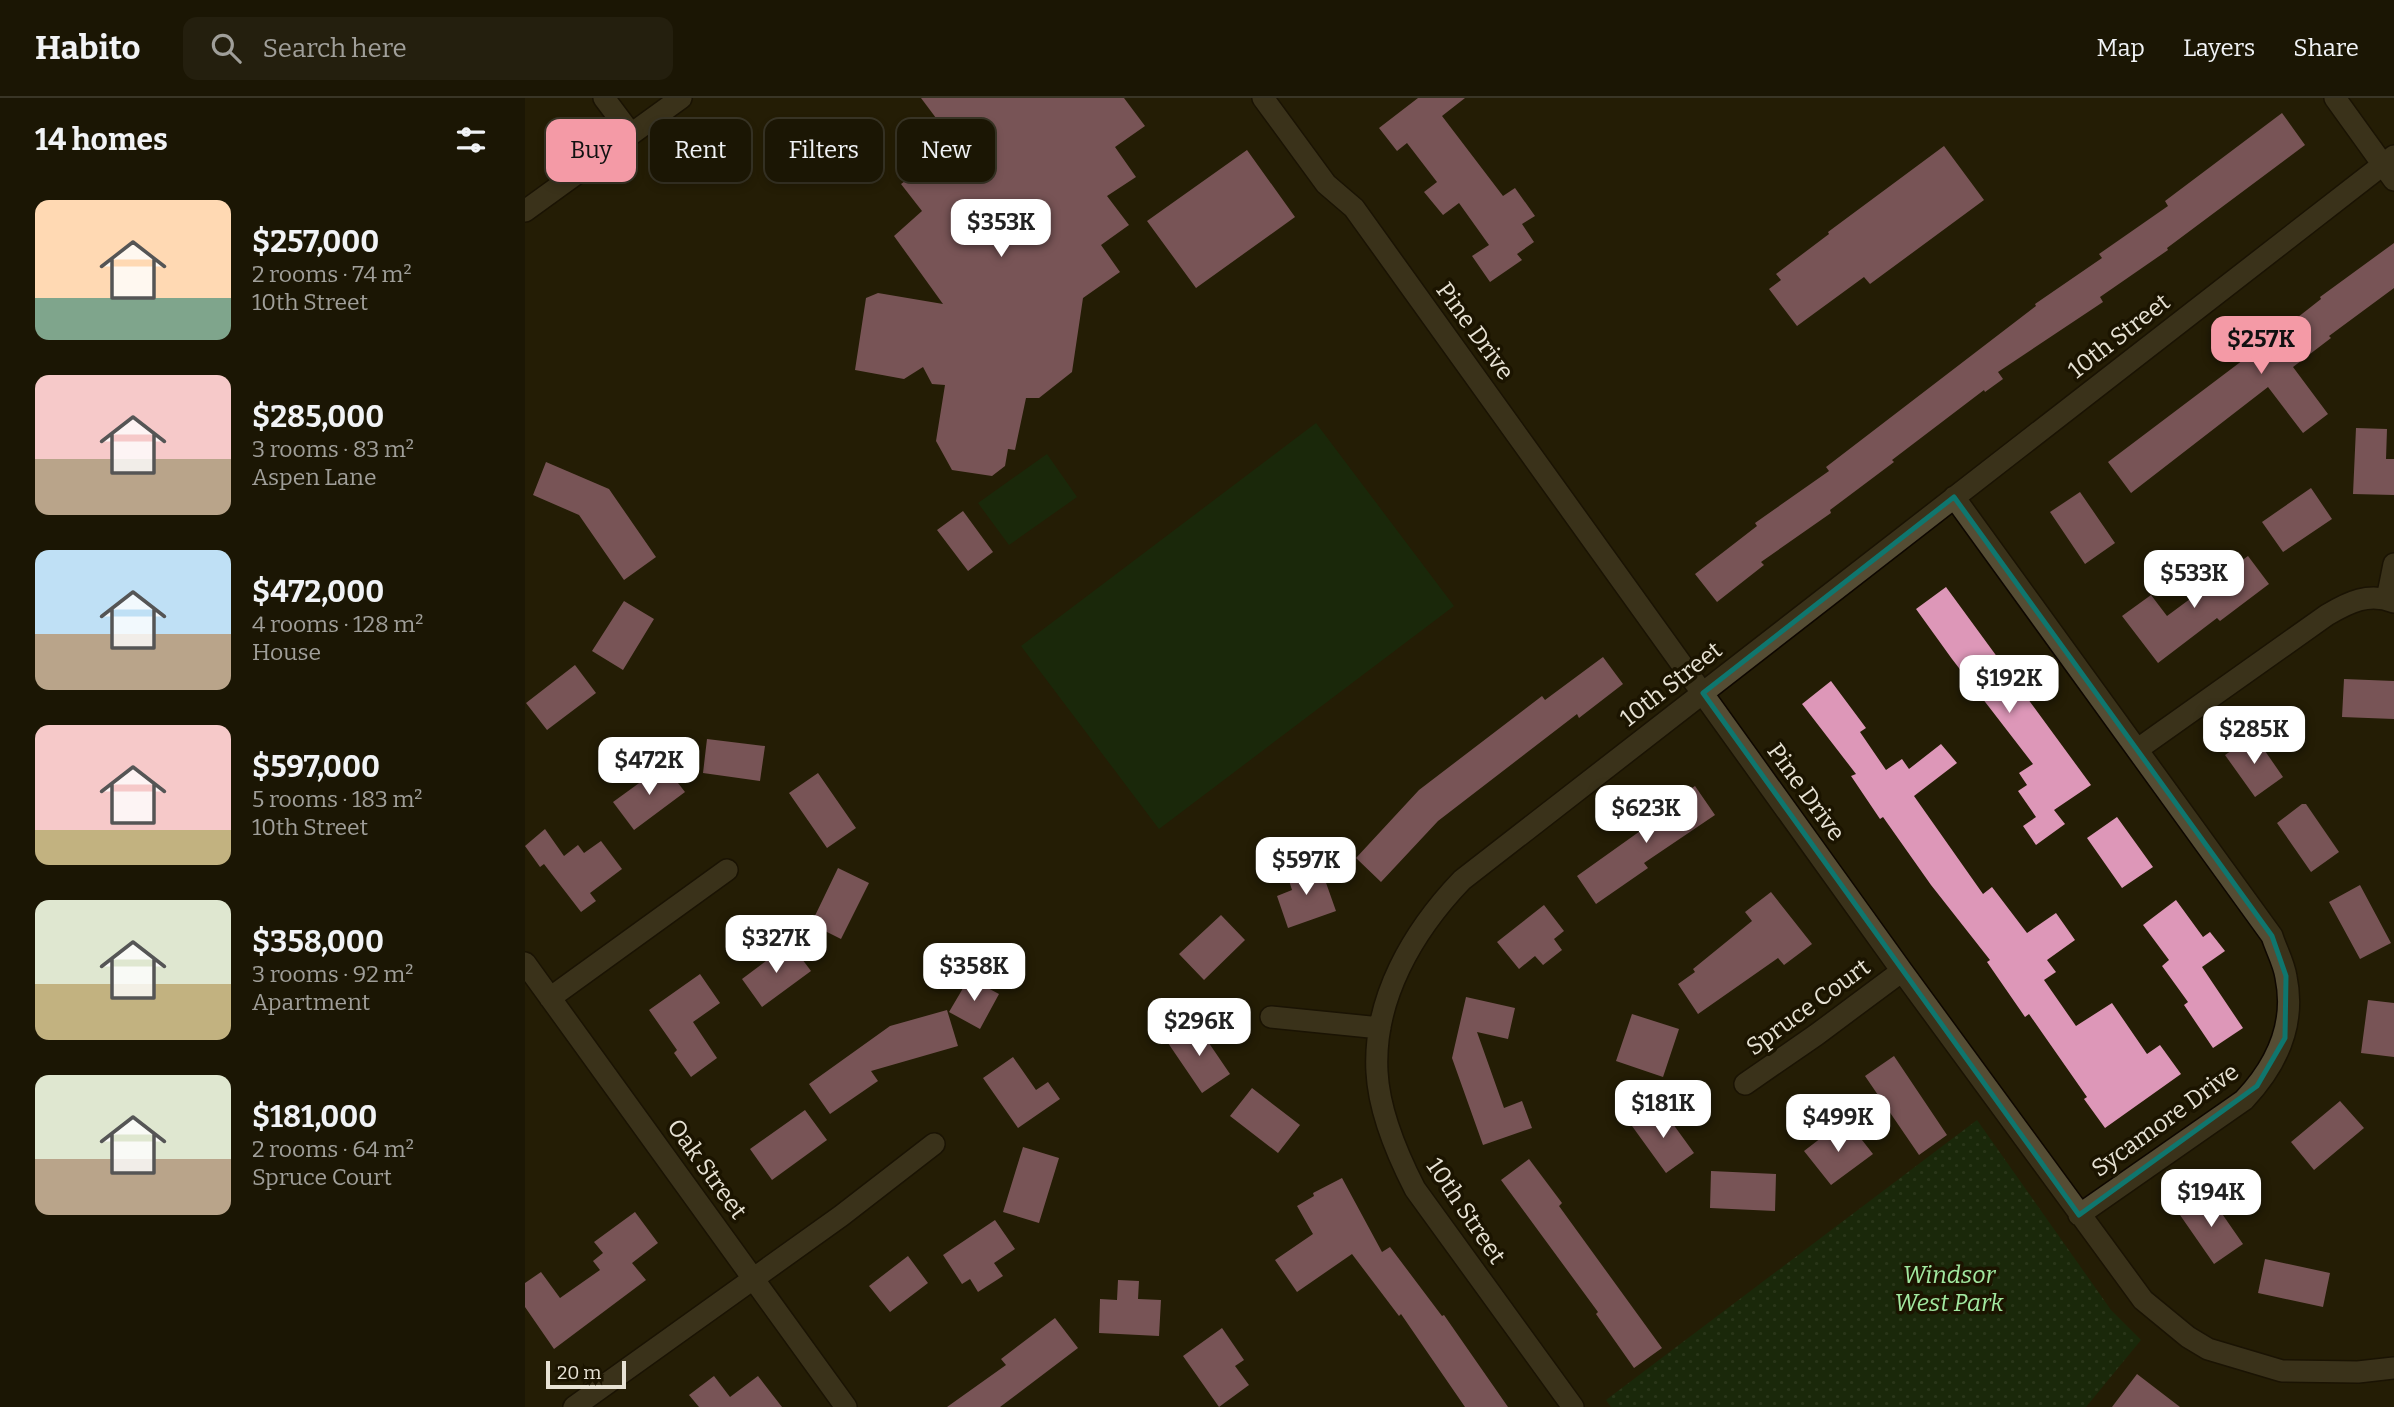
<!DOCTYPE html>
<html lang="en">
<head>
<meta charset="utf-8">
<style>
	:root { --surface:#1b1604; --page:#241f0e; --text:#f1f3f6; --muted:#a09f9a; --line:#393526; --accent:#f49aa6 }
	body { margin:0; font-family:Bitter,serif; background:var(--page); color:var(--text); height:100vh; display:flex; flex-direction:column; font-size:26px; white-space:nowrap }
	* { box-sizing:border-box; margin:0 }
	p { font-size:23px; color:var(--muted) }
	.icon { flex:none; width:38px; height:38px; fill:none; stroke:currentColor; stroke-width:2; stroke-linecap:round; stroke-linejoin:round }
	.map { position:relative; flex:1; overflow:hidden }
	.side { display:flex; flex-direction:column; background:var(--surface); width:525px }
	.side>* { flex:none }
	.banner { position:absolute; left:21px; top:21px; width:665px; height:63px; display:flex; gap:14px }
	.scale { position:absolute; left:21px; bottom:18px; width:80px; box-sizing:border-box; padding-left:7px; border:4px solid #e7e2d4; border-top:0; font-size:19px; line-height:24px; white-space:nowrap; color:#e7e2d4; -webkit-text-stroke:5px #1b1400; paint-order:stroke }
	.price { position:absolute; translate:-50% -60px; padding:0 16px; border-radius:14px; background:#fff; color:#222; font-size:23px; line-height:46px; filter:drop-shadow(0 2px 4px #0008) }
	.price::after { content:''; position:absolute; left:50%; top:42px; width:21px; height:16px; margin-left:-10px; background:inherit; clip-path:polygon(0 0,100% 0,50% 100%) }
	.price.selected { background:var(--accent); color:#111 }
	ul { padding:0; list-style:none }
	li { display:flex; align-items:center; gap:21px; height:175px; padding:0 35px }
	li span { display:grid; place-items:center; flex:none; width:196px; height:140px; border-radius:14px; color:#555 }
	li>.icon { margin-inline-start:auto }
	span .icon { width:84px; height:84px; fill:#fffc; stroke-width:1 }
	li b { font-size:30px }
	h2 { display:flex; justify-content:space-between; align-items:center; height:84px; padding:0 35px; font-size:30px }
	.chip { padding:0 24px; border-radius:14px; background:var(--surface); box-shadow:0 4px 10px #0003,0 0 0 2px var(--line); font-size:24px; line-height:63px }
	.chip.selected { background:var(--accent); color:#111 }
	header { display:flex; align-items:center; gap:42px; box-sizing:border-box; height:98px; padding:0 35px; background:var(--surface); border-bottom:2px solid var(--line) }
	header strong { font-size:33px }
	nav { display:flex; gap:38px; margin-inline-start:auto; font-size:24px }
	.search { width:490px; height:63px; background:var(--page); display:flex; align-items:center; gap:18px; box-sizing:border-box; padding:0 24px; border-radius:14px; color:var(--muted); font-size:26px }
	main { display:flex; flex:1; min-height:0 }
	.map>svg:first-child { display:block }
	.green { fill:#0e3710 }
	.park { fill:url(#park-dots) }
	.building { fill:#dd97b8 }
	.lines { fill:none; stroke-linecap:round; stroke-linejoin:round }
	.street-casing { stroke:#0e0700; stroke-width:24 }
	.secondary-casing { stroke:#0e0700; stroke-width:24 }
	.street { stroke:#554d34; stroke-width:21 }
	.secondary { stroke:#554d34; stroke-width:21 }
	.marked { fill:none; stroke:#0f766e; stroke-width:5; stroke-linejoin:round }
	.labels { text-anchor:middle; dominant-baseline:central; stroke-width:7; stroke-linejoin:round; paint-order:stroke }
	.street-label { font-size:24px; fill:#e7e2d4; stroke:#1b1400 }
	.park-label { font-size:24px; font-style:italic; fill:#a2e9a0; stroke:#1b1400 }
</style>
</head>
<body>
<header>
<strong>Habito</strong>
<div class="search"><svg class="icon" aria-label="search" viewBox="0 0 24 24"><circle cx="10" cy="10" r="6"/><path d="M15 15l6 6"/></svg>Search here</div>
<nav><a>Map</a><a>Layers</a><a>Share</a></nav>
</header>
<main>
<section class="side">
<h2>14 homes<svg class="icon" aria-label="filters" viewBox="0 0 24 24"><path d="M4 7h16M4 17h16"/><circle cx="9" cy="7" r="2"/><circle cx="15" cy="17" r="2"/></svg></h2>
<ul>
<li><span style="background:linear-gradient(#ffd9b3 70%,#7fa58c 0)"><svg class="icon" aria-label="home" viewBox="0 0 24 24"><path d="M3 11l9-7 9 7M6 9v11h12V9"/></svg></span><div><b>$257,000</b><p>2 rooms · 74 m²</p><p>10th Street</p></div></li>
<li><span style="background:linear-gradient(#f6c9c9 60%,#b9a48a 0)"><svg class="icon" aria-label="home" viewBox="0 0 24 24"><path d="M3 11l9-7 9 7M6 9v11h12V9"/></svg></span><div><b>$285,000</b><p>3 rooms · 83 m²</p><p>Aspen Lane</p></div></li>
<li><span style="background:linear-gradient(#bfe0f5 60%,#b9a48a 0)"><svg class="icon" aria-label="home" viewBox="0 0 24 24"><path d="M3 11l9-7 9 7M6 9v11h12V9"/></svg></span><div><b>$472,000</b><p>4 rooms · 128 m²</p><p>House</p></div></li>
<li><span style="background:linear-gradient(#f6c9c9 75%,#c2b280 0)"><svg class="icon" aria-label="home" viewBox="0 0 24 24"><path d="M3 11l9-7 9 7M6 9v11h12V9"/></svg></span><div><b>$597,000</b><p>5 rooms · 183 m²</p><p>10th Street</p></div></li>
<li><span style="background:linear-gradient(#dfe7d0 60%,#c2b280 0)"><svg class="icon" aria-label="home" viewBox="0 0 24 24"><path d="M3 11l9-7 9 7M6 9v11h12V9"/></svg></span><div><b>$358,000</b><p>3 rooms · 92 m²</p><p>Apartment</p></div></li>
<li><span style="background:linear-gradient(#dfe7d0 60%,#b9a48a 0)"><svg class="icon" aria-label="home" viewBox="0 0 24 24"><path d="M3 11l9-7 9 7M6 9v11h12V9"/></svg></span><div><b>$181,000</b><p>2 rooms · 64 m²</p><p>Spruce Court</p></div></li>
</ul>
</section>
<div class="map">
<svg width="1869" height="1309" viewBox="0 0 1869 1309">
	<defs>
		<pattern id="park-dots" width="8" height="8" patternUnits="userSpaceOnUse" patternTransform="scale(1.75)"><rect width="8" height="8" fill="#0e3710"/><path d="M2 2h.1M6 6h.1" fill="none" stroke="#315432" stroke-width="1.8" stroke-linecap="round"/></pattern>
	</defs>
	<rect width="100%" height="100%" fill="#241d05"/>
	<path class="green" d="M 791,325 L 929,508 L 634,731 L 496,548 Z
		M 522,356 L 552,399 L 484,447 L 453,405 Z"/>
	<path class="park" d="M 1452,1022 L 1586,1212 L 1616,1242 L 1561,1309 L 1086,1309 L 1081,1302 Z"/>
	<path class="building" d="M 396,0 L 599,0 L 620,28 L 590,49 L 611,79 L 582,98 L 604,127 L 576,147 L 595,174 L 558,200 L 547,274 L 514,300 L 501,300 L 490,352 L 483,351 L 480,368 L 467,378 L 427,372 L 411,343 L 420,287 L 407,286 L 398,269 L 379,281 L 330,272 L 341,200 L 353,195 L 418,206 L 369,138 L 397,113 L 376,86 L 401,68 L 383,40 L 411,20 Z
		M 893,0 L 940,0 L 917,18 L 978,98 L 990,90 L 1010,118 L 997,126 L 1009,144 L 992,156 L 997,162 L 965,184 L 947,158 L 964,147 L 934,105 L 918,117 L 899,94 L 912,84 L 882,45 L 872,53 L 854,30 Z
		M 1757,15 L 1780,47 L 1642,150 L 1643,152 L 1575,199 L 1578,204 L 1473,274 L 1478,281 L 1460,294 L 1459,292 L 1367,362 L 1369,364 L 1305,412 L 1306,415 L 1236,464 L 1239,467 L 1192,504 L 1170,476 L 1232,428 L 1230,425 L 1304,373 L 1301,369 L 1511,208 L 1510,206 L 1577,160 L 1574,156 L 1643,108 L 1640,103 Z
		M 1419,48 L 1459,102 L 1345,186 L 1339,179 L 1272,228 L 1244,191 L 1256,182 L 1251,176 L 1304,136 L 1303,134 Z
		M 722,52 L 770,119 L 671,190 L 622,123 Z
		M 1869,145 L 1869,190 L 1804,238 L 1806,240 L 1768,269 L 1803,316 L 1778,335 L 1743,289 L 1606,395 L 1583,364 L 1730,253 L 1796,201 L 1795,199 Z
		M 1831,330 L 1862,331 L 1861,361 L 1869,361 L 1869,397 L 1828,396 Z
		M 21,364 L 84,391 L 131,459 L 99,482 L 54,417 L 8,397 Z
		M 1786,390 L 1807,421 L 1758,454 L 1737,424 Z
		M 1555,394 L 1590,445 L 1560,466 L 1525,414 Z
		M 438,413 L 468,454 L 443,473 L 412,432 Z
		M 1723,458 L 1744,486 L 1695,523 L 1692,520 L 1633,565 L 1597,518 L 1626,497 L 1642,518 Z
		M 1421,489 L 1566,687 L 1529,712 L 1540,726 L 1511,747 L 1498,728 L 1511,719 L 1493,693 L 1502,687 L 1494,675 L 1508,666 L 1427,561 L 1391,511 Z
		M 99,503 L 129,521 L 98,572 L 67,553 Z
		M 1078,559 L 1098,586 L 1054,620 L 1052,616 L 913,723 L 856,784 L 831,760 L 894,692 L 1017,598 L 1020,602 Z
		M 50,567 L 71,595 L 22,632 L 1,605 Z
		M 1819,581 L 1869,583 L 1869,621 L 1817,619 Z
		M 1306,583 L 1341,630 L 1335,634 L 1361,672 L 1377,661 L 1384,671 L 1416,646 L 1432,665 L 1389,698 L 1458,796 L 1467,789 L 1502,835 L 1531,815 L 1550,842 L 1522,862 L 1531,874 L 1519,882 L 1551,928 L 1587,905 L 1622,956 L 1635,947 L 1656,976 L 1580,1030 L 1559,1001 L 1562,999 L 1504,916 L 1500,919 L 1462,864 L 1465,862 L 1406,787 L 1358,719 L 1355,721 L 1326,678 L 1331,676 L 1277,606 Z
		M 1729,637 L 1758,679 L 1730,699 L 1700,657 Z
		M 182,641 L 240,648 L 235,683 L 178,675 Z
		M 139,667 L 160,694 L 109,732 L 88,704 Z
		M 293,675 L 331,730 L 302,750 L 264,695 Z
		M 1170,688 L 1190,717 L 1119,765 L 1123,770 L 1071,806 L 1052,778 L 1125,726 L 1122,721 Z
		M 1777,706 L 1781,706 L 1814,754 L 1786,774 L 1752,725 Z
		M 1592,719 L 1628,769 L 1597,790 L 1562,740 Z
		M 20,731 L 39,758 L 53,747 L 59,755 L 76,743 L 97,771 L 65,795 L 71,803 L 56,814 L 19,766 L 15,769 L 0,748 Z
		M 794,765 L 811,813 L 763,830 L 752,798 L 767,792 L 762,776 Z
		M 313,770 L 344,785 L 316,841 L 286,826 Z
		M 1835,787 L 1866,845 L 1835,861 L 1804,804 Z
		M 1246,794 L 1287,846 L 1259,867 L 1253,860 L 1173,916 L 1153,886 L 1170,874 L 1168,871 L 1227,823 L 1220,814 Z
		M 1651,802 L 1678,839 L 1685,834 L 1700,853 L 1677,869 L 1718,930 L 1688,950 L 1659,907 L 1663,904 L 1637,868 L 1644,862 L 1618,827 Z
		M 1019,807 L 1039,833 L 1029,841 L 1037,852 L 1018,867 L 1010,858 L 994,871 L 972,844 Z
		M 696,817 L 720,842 L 679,882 L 654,856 Z
		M 265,845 L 286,873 L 237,909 L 217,881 Z
		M 175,876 L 195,905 L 168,924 L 192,960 L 166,979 L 149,955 L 152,952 L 124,912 Z
		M 444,880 L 474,896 L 455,931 L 424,914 Z
		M 941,899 L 990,910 L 983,941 L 952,934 L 979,1010 L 997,1003 L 1007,1030 L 958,1047 L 927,960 Z
		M 1843,902 L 1869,905 L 1869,959 L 1836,955 Z
		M 422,912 L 433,948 L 346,973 L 353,983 L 305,1016 L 284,986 L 365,928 Z
		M 1107,916 L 1154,931 L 1138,979 L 1091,963 Z
		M 671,926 L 705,976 L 677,995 L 643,945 Z
		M 1369,958 L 1422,1037 L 1394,1057 L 1340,978 Z
		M 488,959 L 511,992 L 523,984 L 535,1001 L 493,1030 L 458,980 Z
		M 727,990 L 775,1027 L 753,1055 L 705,1018 Z
		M 1815,1003 L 1839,1030 L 1789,1072 L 1766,1044 Z
		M 1135,1008 L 1169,1055 L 1141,1075 L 1107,1028 Z
		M 280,1012 L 302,1042 L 247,1082 L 225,1051 Z
		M 1326,1028 L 1348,1056 L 1306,1087 L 1279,1053 L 1305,1033 L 1310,1040 Z
		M 498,1049 L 534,1060 L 514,1125 L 478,1114 Z
		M 1004,1061 L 1037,1105 L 1034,1108 L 1137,1250 L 1109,1270 L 1071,1216 L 1073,1214 L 976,1082 Z
		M 1186,1073 L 1251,1076 L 1250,1113 L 1185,1110 Z
		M 817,1080 L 857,1154 L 865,1149 L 917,1218 L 919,1217 L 983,1309 L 940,1309 L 876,1216 L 874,1218 L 827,1156 L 772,1194 L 750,1162 L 788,1136 L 772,1108 L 789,1098 L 788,1095 Z
		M 1684,1097 L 1718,1146 L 1689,1166 L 1655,1117 Z
		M 110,1114 L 133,1145 L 107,1165 L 121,1182 L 29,1251 L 0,1209 L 0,1185 L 16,1174 L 35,1200 L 75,1172 L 68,1163 L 78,1155 L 69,1144 Z
		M 470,1122 L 490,1151 L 469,1165 L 478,1178 L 453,1194 L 445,1181 L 437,1186 L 418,1157 Z
		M 383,1158 L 403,1185 L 365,1214 L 344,1188 Z
		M 1740,1161 L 1805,1175 L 1798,1209 L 1733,1195 Z
		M 593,1182 L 614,1183 L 613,1201 L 636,1202 L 634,1238 L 574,1235 L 575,1201 L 592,1202 Z
		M 530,1220 L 553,1250 L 475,1309 L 422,1309 L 481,1267 L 476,1261 Z
		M 697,1230 L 719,1262 L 710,1268 L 724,1287 L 694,1309 L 658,1258 Z
		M 1612,1276 L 1655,1309 L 1587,1309 Z
		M 189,1278 L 205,1299 L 233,1278 L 257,1309 L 174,1309 L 164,1297 Z"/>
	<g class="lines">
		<defs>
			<path id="street" d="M 79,0 L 106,36
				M 738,0 L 801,86 L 829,110 L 1377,873 L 1618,1202 L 1663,1239 L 1683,1251 L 1757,1273 L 1833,1274 L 1869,1270
				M 1429,399 L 1747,838 C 1751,851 1759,865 1761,879 C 1771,927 1751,968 1719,1002 L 1554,1117
				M 1862,501 L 1869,466
				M 1613,651 L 1802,517 C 1824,504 1844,494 1869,504
				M 0,865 L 321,1309
				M 25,900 L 202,772
				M 746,919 L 855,930
				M 1220,986 L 1291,937 L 1377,873
				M 49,1309 L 316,1118 L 409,1046
				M 1048,1309 L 890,1091 C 872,1056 854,1014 852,974 C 848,901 888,833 937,782 L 1869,58"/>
			<path id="secondary" d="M 1810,0 L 1869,82
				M 0,113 L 156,0"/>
		</defs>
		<use href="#street" class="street-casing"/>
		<use href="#secondary" class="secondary-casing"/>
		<use href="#street" class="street"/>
		<use href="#secondary" class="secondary"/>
	</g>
	<path d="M0 0H1869V1309H0ZM 1429,399 L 1747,838 L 1761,878 L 1760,940 L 1732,988 L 1554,1117 L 1178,595 Z" fill="#241d05" fill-opacity=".55" fill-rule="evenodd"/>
	<path class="marked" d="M 1429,399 L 1747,838 L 1761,878 L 1760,940 L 1732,988 L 1554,1117 L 1178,595 Z"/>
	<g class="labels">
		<g class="street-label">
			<text transform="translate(950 233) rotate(54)">Pine Drive</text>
			<text transform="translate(1594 238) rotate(-38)">10th Street</text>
			<text transform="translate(1146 586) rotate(-38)">10th Street</text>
			<text transform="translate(1281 694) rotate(54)">Pine Drive</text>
			<text transform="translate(1283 909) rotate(-36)">Spruce Court</text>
			<text transform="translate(1640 1022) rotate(-36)">Sycamore Drive</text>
			<text transform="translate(182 1071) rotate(54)">Oak Street</text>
			<text transform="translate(941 1113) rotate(56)">10th Street</text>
		</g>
		<g class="park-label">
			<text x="1424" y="1177">Windsor<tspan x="1424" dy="28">West Park</tspan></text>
		</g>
	</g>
</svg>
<div class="scale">20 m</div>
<b class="price" style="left:476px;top:161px">$353K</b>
<b class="price selected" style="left:1736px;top:278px">$257K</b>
<b class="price" style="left:1669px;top:512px">$533K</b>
<b class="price" style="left:1484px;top:617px">$192K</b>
<b class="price" style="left:1729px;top:668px">$285K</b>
<b class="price" style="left:124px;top:699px">$472K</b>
<b class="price" style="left:1121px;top:747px">$623K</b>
<b class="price" style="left:781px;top:799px">$597K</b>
<b class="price" style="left:251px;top:877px">$327K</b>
<b class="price" style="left:449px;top:905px">$358K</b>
<b class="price" style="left:674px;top:960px">$296K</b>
<b class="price" style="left:1138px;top:1042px">$181K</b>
<b class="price" style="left:1313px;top:1056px">$499K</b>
<b class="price" style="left:1686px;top:1131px">$194K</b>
<div class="banner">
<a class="chip selected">Buy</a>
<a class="chip">Rent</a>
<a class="chip">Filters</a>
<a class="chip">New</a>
</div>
</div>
</main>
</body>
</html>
